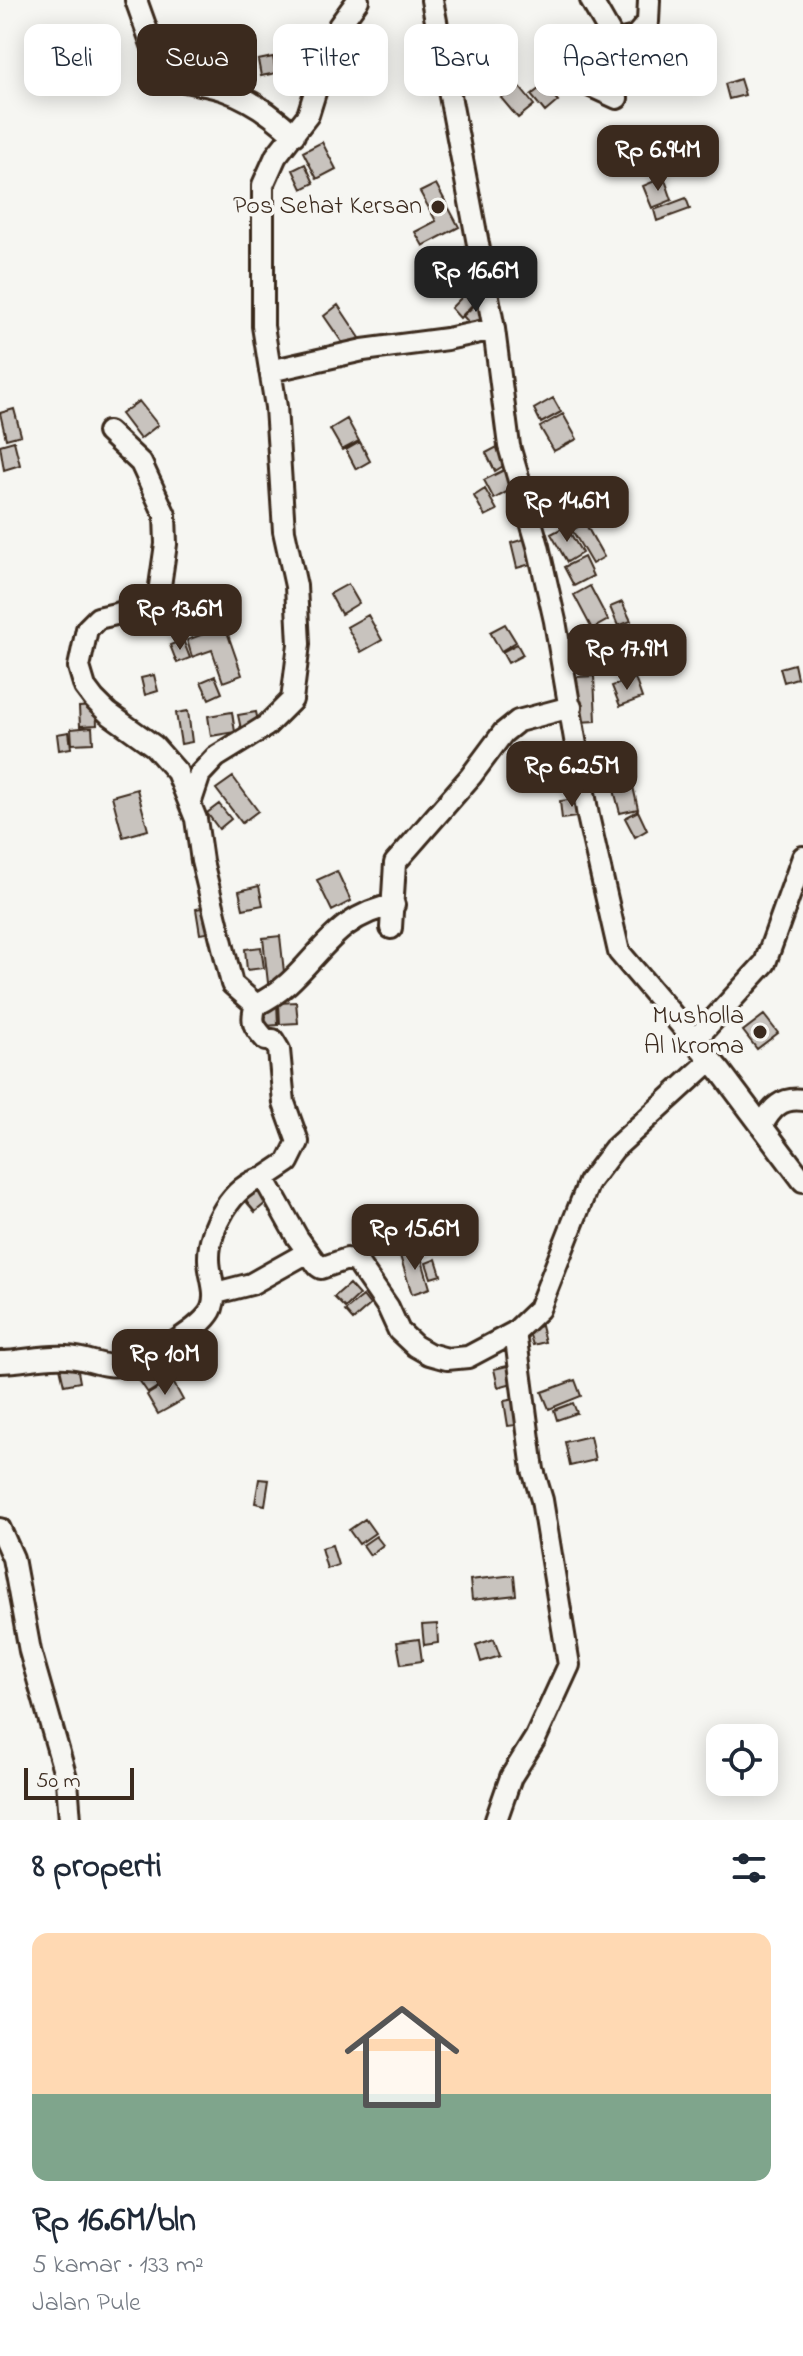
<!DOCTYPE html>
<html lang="id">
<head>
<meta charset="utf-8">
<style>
	:root { --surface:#fff; --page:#f6f6f7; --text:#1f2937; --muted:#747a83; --line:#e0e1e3; --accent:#3b2a1e }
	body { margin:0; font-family:"Indie Flower",sans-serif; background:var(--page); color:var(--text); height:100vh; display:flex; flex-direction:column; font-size:30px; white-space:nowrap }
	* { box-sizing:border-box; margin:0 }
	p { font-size:26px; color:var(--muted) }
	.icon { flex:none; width:44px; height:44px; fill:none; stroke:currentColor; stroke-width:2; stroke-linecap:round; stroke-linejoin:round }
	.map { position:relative; height:1820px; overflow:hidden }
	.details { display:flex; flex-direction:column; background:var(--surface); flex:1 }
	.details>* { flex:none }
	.hud { position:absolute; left:24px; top:24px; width:756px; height:72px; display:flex; gap:16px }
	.tools { position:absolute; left:706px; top:1724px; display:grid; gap:16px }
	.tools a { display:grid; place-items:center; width:72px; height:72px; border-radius:16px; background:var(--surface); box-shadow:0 4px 20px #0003; font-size:40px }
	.scale { position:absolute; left:24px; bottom:20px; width:110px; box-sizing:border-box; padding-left:8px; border:4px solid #3b2a1e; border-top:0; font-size:22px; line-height:28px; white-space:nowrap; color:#3b2a1e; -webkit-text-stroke:6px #f6f6f2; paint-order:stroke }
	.price { position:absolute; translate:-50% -68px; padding:0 18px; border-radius:16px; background:var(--accent); color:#fff; font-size:26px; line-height:52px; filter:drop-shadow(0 2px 4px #0008) }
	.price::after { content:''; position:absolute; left:50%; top:48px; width:24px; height:18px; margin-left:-12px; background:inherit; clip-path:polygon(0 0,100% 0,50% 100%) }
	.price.active { background:#222; color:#fff }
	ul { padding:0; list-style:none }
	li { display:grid; align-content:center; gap:16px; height:424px; padding:0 32px }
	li+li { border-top:2px solid var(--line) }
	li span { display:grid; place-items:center; height:248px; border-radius:16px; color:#555 }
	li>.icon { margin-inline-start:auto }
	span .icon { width:144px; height:144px; fill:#fffc; stroke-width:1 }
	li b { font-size:34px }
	h2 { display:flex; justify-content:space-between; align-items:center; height:96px; padding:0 32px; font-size:34px }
	.chip { padding:0 28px; border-radius:16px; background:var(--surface); box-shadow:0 4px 20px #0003; font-size:28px; line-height:72px }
	.chip.active { background:var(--accent); color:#fff }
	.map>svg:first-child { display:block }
	.building { fill:#c8c3be; stroke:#3b2a1e; stroke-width:2 }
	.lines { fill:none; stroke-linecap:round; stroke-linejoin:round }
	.minor-casing { stroke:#3b2a1e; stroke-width:26 }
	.minor { stroke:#f6f6f2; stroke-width:20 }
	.poi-dot { fill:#3b2a1e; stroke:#f6f6f2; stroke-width:3 }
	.labels { text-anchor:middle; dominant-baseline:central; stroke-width:7; stroke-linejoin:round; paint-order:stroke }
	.poi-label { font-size:26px; fill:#3b2a1e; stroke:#f6f6f2; text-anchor:end }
</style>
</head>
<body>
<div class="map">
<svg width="803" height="1820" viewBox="0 0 803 1820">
	<rect width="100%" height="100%" fill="#f6f6f2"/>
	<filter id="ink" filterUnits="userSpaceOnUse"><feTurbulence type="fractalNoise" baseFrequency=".0125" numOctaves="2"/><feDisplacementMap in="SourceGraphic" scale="16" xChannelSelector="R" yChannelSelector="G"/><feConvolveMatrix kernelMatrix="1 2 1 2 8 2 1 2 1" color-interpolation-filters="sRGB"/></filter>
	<g filter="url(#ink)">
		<path class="building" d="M 636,38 L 654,57 L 641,70 L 622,51 Z
			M 277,56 L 296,56 L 296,70 L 277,70 Z
			M 273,57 L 276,73 L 261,76 L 258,60 Z
			M 740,79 L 745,95 L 729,99 L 725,84 Z
			M 518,85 L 534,105 L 518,118 L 501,98 Z
			M 544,85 L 558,101 L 545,112 L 531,95 Z
			M 322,142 L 336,169 L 317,179 L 303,152 Z
			M 305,164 L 314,183 L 302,189 L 293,170 Z
			M 664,177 L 672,200 L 652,208 L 643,186 Z
			M 436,184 L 459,227 L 423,246 L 415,232 L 436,221 L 420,192 Z
			M 686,198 L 690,209 L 657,221 L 654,210 Z
			M 525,274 L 527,291 L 509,293 L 508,276 Z
			M 464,295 L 473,304 L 460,318 L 451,308 Z
			M 478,302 L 489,313 L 473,327 L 463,316 Z
			M 338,305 L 360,338 L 346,348 L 324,316 Z
			M 553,398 L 561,412 L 541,423 L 534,409 Z
			M 139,401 L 158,425 L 140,439 L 121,414 Z
			M 14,409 L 21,435 L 6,439 L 0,413 Z
			M 563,414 L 577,439 L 554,451 L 540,427 Z
			M 347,419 L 359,441 L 342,450 L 330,429 Z
			M 14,441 L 20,465 L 4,470 L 0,445 Z
			M 360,442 L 370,461 L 356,469 L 346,450 Z
			M 499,446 L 508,463 L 495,471 L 486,453 Z
			M 506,469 L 516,487 L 494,499 L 484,480 Z
			M 485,489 L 497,510 L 485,516 L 474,496 Z
			M 585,523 L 604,557 L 592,564 L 572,530 Z
			M 566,526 L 582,553 L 567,562 L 551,534 Z
			M 528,538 L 534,563 L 517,568 L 511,543 Z
			M 584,557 L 593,576 L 574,586 L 564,567 Z
			M 348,584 L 359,603 L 341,614 L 330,594 Z
			M 590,586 L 608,620 L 592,629 L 574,595 Z
			M 214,592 L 226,624 L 215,628 L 203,597 Z
			M 202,599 L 211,629 L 195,634 L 185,604 Z
			M 622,602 L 631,621 L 618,626 L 610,607 Z
			M 368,615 L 382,640 L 361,652 L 347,627 Z
			M 505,624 L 516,642 L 501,651 L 490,632 Z
			M 225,626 L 242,675 L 223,682 L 212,650 L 192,657 L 187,640 Z
			M 183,640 L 190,658 L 177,663 L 170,645 Z
			M 517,644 L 523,655 L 508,663 L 502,652 Z
			M 794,664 L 797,678 L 784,682 L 780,668 Z
			M 154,675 L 158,691 L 145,695 L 141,678 Z
			M 215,676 L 222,693 L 209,699 L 201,682 Z
			M 594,676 L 596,721 L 578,722 L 576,677 Z
			M 635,678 L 642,698 L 620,706 L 612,686 Z
			M 96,706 L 97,725 L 80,726 L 79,707 Z
			M 188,711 L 192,742 L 181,744 L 176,713 Z
			M 232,712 L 235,732 L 211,736 L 208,716 Z
			M 256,712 L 259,726 L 241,729 L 238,715 Z
			M 92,727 L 93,743 L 72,744 L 71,729 Z
			M 69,732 L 71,748 L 59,750 L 57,734 Z
			M 611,747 L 617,781 L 589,787 L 582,753 Z
			M 233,777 L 258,811 L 242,823 L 216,789 Z
			M 632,782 L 638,809 L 620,813 L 613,786 Z
			M 137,789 L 148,830 L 123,837 L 112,796 Z
			M 582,798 L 585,816 L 562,819 L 560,801 Z
			M 219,804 L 231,819 L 219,829 L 207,813 Z
			M 638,811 L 647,830 L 635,837 L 625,818 Z
			M 337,871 L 351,901 L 332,911 L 317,880 Z
			M 259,886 L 263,905 L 243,909 L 239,891 Z
			M 211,906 L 215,932 L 200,934 L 196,909 Z
			M 280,936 L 285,981 L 268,983 L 263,938 Z
			M 261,947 L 264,968 L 247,970 L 245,949 Z
			M 296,1002 L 298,1023 L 280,1024 L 279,1003 Z
			M 277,1003 L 278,1025 L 266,1026 L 265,1004 Z
			M 764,1015 L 778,1033 L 757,1049 L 743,1031 Z
			M 251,1182 L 267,1202 L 255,1212 L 239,1193 Z
			M 419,1250 L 430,1288 L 412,1294 L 400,1256 Z
			M 436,1259 L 441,1275 L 431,1278 L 426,1263 Z
			M 349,1284 L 359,1295 L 345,1308 L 334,1297 Z
			M 363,1296 L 370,1305 L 353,1320 L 345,1311 Z
			M 541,1326 L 545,1342 L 533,1345 L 528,1329 Z
			M 76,1360 L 80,1382 L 64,1385 L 59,1363 Z
			M 159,1362 L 170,1379 L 148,1393 L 137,1377 Z
			M 512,1365 L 516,1382 L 498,1387 L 494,1369 Z
			M 172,1380 L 183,1400 L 158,1414 L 147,1395 Z
			M 575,1380 L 581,1396 L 549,1409 L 542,1392 Z
			M 520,1398 L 525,1424 L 508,1426 L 504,1401 Z
			M 573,1403 L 577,1413 L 557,1420 L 554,1410 Z
			M 590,1436 L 595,1460 L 570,1466 L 565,1442 Z
			M 259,1479 L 269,1480 L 265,1505 L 255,1503 Z
			M 365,1519 L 375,1533 L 359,1544 L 349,1530 Z
			M 376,1536 L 383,1545 L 370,1555 L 363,1545 Z
			M 332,1545 L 338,1565 L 327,1569 L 321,1548 Z
			M 514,1575 L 516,1595 L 472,1600 L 470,1580 Z
			M 437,1624 L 438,1643 L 424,1645 L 422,1625 Z
			M 419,1639 L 422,1661 L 401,1664 L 397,1642 Z
			M 494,1639 L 500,1656 L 481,1662 L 476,1645 Z"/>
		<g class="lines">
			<defs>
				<path id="minor" d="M 136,0 L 162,73 C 182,83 203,83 224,90 C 250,99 274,116 294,135
					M 432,0 L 494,329 L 509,446 L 538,546 L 555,621 L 588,816 L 619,952 L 721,1072 L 803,1181
					M 591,0 L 611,35 L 618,41 L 635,37 L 648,22 L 649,0
					M 611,35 C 595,55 585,60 593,87 L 617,98
					M 270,371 L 363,350 L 447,339 L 494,329
					M 108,432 L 141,463 L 165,515 L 166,544 L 159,593 L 138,609 L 98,618 L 87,629 L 79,667 L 85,687 L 94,699 L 108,713 L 154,746 L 177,772 L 196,819 L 202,861 L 232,984 L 256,1005
					M 190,804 L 200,774 L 216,757 L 266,726 L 292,700 L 299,644 L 296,586 L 284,531 L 276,407 L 263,326 L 263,185 L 276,156 L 308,115 L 326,57 L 339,26 L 358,0
					M 394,905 C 324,917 315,977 256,1005 C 250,1022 254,1027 266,1040 L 273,1040 L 279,1050 L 284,1103 L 298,1142 L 288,1162 L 264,1178 L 297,1237 L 318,1266 L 321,1268 L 347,1259 L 357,1262 L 388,1307 L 399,1331 L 415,1346 L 429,1354 L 447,1359 L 468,1357 L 515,1332
					M 391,928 L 395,863 L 471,776 L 503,733 L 518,721 L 571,707
					M 693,1042 L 765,963 L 803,857
					M 762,1126 C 771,1108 782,1097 803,1100
					M 216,1293 L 251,1284 L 308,1252
					M 0,1362 C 23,1362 42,1355 67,1357 C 94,1358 101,1371 133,1363 C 153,1357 205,1327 212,1308 C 218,1291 209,1276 209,1259 C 208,1229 233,1183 264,1178
					M 0,1529 L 13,1558 L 30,1651 L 67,1781 L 70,1820
					M 496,1820 L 511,1777 L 536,1737 L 569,1665 L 542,1500 L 533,1470 L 515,1332 L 539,1309 L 589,1182 L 614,1149 L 709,1062"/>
			</defs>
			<use href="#minor" class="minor-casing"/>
			<use href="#minor" class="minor"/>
		</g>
	</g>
	<g class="poi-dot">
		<circle cx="438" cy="207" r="8"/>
		<circle cx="760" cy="1032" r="8"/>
	</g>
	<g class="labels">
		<g class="poi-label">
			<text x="422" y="207">Pos Sehat Kersan</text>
			<text x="744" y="1017">Musholla<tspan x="744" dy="30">Al Ikroma</tspan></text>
		</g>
	</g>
</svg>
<div class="tools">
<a><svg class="icon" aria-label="locate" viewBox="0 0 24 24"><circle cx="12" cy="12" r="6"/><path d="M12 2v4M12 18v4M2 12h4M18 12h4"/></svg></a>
</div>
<div class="scale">50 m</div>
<b class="price" style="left:658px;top:193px">Rp 6.94M</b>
<b class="price active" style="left:476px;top:314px">Rp 16.6M</b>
<b class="price" style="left:567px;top:544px">Rp 14.6M</b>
<b class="price" style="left:180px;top:652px">Rp 13.6M</b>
<b class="price" style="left:627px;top:692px">Rp 17.9M</b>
<b class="price" style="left:572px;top:809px">Rp 6.25M</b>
<b class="price" style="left:415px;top:1272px">Rp 15.6M</b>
<b class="price" style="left:165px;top:1397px">Rp 10M</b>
<div class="hud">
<a class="chip">Beli</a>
<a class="chip active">Sewa</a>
<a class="chip">Filter</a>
<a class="chip">Baru</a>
<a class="chip">Apartemen</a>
</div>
</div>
<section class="details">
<h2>8 properti<svg class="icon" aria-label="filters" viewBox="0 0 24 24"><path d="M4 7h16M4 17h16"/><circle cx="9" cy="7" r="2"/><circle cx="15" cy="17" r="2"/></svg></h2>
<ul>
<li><span style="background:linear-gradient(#ffd9b3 65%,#7fa58c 0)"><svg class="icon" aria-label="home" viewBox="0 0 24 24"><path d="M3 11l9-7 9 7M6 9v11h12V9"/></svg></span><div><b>Rp 16.6M/bln</b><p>5 kamar · 133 m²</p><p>Jalan Pule</p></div></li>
</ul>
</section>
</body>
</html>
